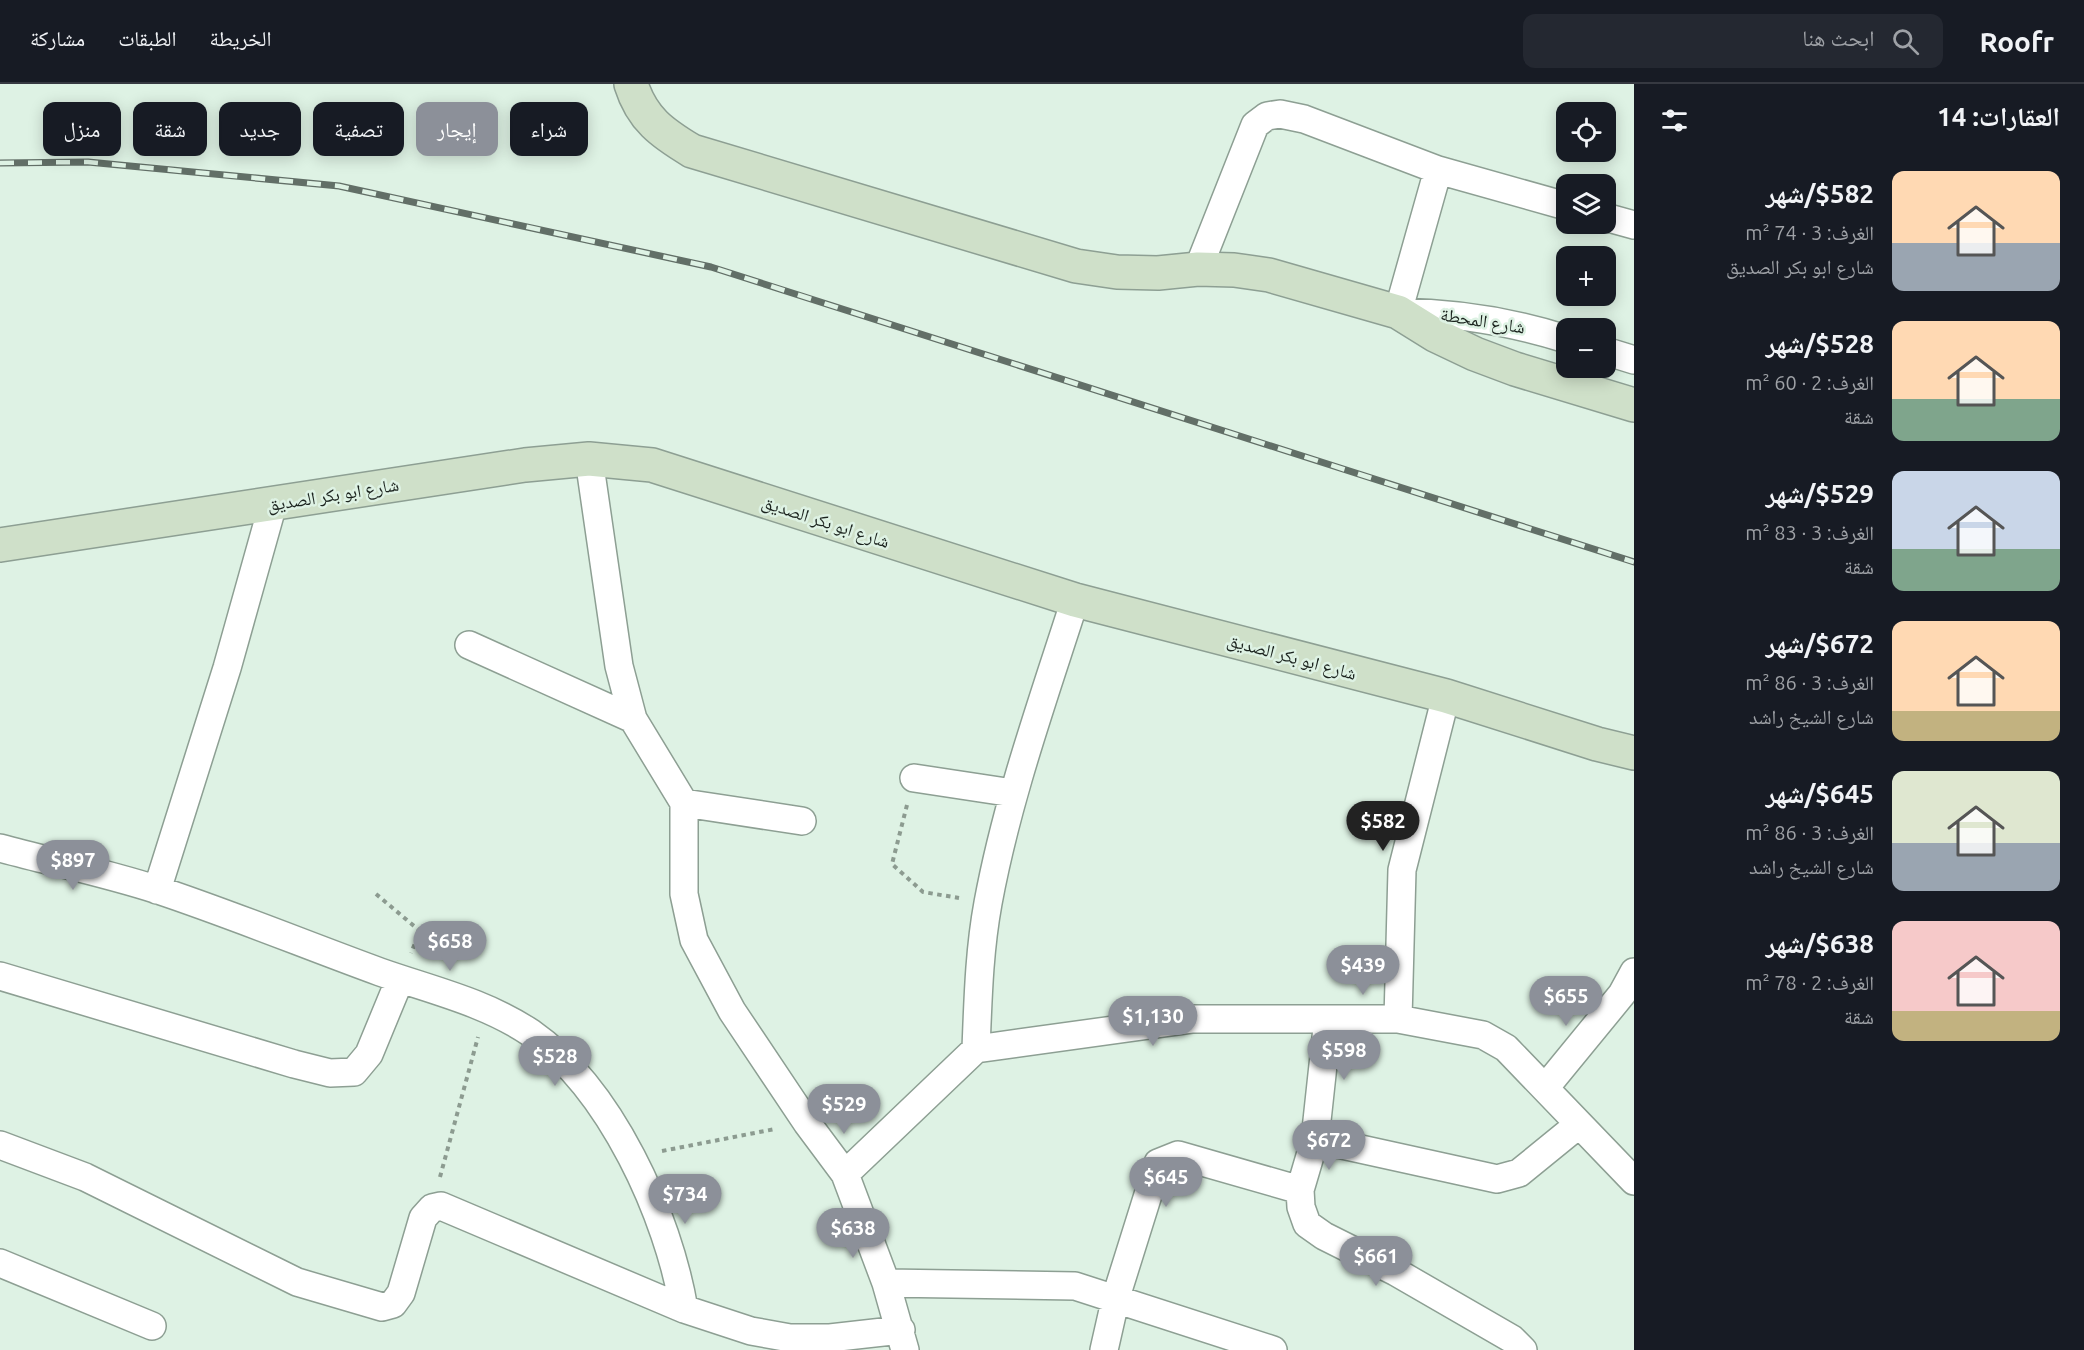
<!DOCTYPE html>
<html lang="ar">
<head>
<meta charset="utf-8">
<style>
	:root { --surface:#171b24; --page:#242831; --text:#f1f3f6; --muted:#9ea1a6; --line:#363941; --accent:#8c9099 }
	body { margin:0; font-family:Ubuntu,"Noto Naskh Arabic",sans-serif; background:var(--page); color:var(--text); direction:rtl; height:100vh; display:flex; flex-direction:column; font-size:22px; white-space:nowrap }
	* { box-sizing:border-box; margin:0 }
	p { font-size:20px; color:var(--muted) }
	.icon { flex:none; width:33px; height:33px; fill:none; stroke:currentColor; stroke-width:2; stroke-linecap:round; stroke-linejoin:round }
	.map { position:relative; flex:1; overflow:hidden; direction:ltr }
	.panel { display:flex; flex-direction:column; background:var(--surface); width:450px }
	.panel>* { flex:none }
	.banner { position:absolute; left:18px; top:18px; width:570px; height:54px; direction:rtl; display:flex; gap:12px }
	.tools { position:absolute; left:1556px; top:18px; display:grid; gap:12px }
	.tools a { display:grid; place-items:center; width:60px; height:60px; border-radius:12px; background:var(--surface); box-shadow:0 3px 15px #0003; font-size:30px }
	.price { position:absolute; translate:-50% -51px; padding:0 14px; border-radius:21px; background:var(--accent); color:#fff; font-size:20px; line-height:39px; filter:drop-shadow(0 2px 3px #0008) }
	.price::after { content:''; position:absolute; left:50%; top:36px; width:18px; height:14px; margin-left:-9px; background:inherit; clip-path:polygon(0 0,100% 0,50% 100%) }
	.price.current { background:#222; color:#fff }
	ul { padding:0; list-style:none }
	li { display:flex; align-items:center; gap:18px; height:150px; padding:0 24px }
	li span { display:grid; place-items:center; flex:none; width:168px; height:120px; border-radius:12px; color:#555 }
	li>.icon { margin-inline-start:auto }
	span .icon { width:72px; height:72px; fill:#fffc; stroke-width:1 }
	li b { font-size:26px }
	h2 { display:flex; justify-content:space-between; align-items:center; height:72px; padding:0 24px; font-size:26px }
	.tag { padding:0 21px; border-radius:12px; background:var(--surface); box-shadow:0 3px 15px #0003; font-size:21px; line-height:54px }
	.tag.current { background:var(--accent); color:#fff }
	header { display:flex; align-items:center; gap:36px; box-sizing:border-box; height:84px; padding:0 30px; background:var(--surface); border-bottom:2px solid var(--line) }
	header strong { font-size:28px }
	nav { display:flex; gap:33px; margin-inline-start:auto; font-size:21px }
	.search { width:420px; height:54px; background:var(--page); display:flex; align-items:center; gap:15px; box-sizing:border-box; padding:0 21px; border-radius:12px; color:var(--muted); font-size:22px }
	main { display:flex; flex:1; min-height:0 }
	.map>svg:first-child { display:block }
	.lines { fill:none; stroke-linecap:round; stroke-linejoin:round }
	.street-casing { stroke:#8d9f93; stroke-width:30 }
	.secondary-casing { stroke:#8d9f93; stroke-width:36 }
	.path { stroke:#8c9b90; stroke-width:4; stroke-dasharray:4.5 4.5; stroke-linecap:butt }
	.street { stroke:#fff; stroke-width:27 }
	.secondary { stroke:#cfe0c9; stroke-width:33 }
	.rail-casing { stroke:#626f67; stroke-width:7 }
	.rail { stroke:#def2e4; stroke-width:4.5; stroke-dasharray:14; stroke-linecap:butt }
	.labels { text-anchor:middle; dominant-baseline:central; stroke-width:5; stroke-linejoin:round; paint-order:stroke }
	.street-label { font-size:18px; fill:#1b231e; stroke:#def2e4 }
</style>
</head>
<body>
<header>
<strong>Roofr</strong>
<div class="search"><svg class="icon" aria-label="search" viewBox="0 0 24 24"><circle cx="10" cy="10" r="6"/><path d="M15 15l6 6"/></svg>ابحث هنا</div>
<nav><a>الخريطة</a><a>الطبقات</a><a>مشاركة</a></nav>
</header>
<main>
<section class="panel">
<h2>العقارات: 14<svg class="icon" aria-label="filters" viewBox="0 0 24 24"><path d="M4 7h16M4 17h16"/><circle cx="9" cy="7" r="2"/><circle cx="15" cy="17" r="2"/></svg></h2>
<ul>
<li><span style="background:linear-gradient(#ffd9b3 60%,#9aa5b1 0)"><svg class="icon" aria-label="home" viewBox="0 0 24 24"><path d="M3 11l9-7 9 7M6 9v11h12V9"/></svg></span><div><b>$582/شهر</b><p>الغرف: 3 · 74 m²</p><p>شارع ابو بكر الصديق</p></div></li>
<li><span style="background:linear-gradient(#ffd9b3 65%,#7fa58c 0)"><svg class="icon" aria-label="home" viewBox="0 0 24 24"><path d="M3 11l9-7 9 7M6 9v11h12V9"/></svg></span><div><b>$528/شهر</b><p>الغرف: 2 · 60 m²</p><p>شقة</p></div></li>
<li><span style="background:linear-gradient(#c9d6e8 65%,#7fa58c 0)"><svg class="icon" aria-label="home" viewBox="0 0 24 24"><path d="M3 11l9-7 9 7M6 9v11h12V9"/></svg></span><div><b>$529/شهر</b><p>الغرف: 3 · 83 m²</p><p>شقة</p></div></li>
<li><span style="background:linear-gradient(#ffd9b3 75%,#c2b280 0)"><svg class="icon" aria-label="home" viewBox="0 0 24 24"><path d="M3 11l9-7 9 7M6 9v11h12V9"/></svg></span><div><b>$672/شهر</b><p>الغرف: 3 · 86 m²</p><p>شارع الشيخ راشد</p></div></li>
<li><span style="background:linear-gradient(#dfe7d0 60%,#9aa5b1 0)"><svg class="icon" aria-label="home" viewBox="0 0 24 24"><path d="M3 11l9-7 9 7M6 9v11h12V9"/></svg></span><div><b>$645/شهر</b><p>الغرف: 3 · 86 m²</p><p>شارع الشيخ راشد</p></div></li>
<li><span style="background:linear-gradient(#f6c9c9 75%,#c2b280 0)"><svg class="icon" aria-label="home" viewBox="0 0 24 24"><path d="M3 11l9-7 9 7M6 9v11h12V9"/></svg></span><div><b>$638/شهر</b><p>الغرف: 2 · 78 m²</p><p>شقة</p></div></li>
</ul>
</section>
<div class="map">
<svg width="1634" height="1266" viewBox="0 0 1634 1266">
	<rect width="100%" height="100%" fill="#def2e4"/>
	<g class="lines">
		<defs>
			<path id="street" d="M 1438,86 L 1398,228 C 1457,229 1510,237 1566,255
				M 1605,133 L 1634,141
				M 1198,185 L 1255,41 L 1267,32 L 1280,30 L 1304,35 L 1438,86 L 1566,122
				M 1605,267 L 1634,276
				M 589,375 L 619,582 L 633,635 L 684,719 L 684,810 L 694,856 L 732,927 L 807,1039 L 845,1090 L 886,1199 L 905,1266
				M 469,561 L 633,635
				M 914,694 L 1013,709
				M 684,719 L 802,737
				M 0,764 C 52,778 106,789 158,806 C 233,831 306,861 380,888 C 431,906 485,918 531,949 C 611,1005 668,1131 684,1225
				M 157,806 L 227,584 L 273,420
				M 0,892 L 294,980 L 330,989 L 354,988 L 369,970 L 400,895
				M 1328,935 L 1315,1055 L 1300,1106 L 1301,1123 L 1307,1140 L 1324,1152 L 1396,1188 L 1512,1255 L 1523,1266
				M 1398,935 L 1402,786 L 1446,612
				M 976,965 C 978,916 979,868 988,819 C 1007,716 1043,616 1075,516
				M 1545,1004 L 1622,910 L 1634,888
				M 1315,1055 L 1497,1095 L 1519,1089 L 1578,1041
				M 0,1061 L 85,1093 L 297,1198 L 382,1223 L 393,1220 L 401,1209 L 423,1134 L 432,1124 L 441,1122 L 684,1225 L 751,1247 L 790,1254 L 830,1254 L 901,1246
				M 845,1090 L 976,965 L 1193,935 L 1398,935 L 1483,951 L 1506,964 L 1634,1097
				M 0,1179 L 152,1242
				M 886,1199 L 1075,1202 L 1273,1266
				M 1104,1266 L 1116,1213 L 1158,1079 L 1178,1071 L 1300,1106"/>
			<path id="secondary" d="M 631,0 C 642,35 662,49 692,67 L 1076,182 L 1117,188 L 1158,189 L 1198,185 L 1234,186 L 1269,191 L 1398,228 L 1435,251 L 1475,270 L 1515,285 L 1634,321
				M 0,461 L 525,381 L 589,375 L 652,381 L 1075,516 L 1446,612 L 1597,660 L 1634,669"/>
		</defs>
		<use href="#street" class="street-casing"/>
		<use href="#secondary" class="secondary-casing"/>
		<path class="path" d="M 907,721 L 892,780 L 923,808 L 959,814
			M 376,810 L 420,847 L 411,869
			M 662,1067 L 775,1045
			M 440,1093 L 478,953"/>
		<use href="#street" class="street"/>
		<use href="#secondary" class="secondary"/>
		<defs>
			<path id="rail" d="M 0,79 L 88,78 L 339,102 L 711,183 L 1634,478"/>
		</defs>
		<use href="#rail" class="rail-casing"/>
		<use href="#rail" class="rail"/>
	</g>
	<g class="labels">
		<g class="street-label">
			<text transform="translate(1483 236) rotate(9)">شارع المحطة</text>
			<text transform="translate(333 410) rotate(-9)">شارع ابو بكر الصديق</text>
			<text transform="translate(826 437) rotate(18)">شارع ابو بكر الصديق</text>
			<text transform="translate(1292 572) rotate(15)">شارع ابو بكر الصديق</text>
		</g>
	</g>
</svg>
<div class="tools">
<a><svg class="icon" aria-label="locate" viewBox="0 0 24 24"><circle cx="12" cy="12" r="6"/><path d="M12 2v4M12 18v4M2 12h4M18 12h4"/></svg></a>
<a><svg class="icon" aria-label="layers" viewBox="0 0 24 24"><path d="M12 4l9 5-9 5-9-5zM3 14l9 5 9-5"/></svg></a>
<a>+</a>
<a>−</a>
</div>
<b class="price current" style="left:1383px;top:768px">$582</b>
<b class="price" style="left:73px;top:807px">$897</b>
<b class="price" style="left:450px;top:888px">$658</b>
<b class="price" style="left:1363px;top:912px">$439</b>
<b class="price" style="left:1566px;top:943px">$655</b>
<b class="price" style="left:1153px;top:963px">$1,130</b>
<b class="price" style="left:1344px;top:997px">$598</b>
<b class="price" style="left:555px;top:1003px">$528</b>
<b class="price" style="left:844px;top:1051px">$529</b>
<b class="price" style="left:1329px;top:1087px">$672</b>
<b class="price" style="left:1166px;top:1124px">$645</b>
<b class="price" style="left:685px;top:1141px">$734</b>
<b class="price" style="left:853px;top:1175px">$638</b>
<b class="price" style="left:1376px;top:1203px">$661</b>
<div class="banner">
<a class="tag">شراء</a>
<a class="tag current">إيجار</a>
<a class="tag">تصفية</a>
<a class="tag">جديد</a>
<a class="tag">شقة</a>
<a class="tag">منزل</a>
</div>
</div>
</main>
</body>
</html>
